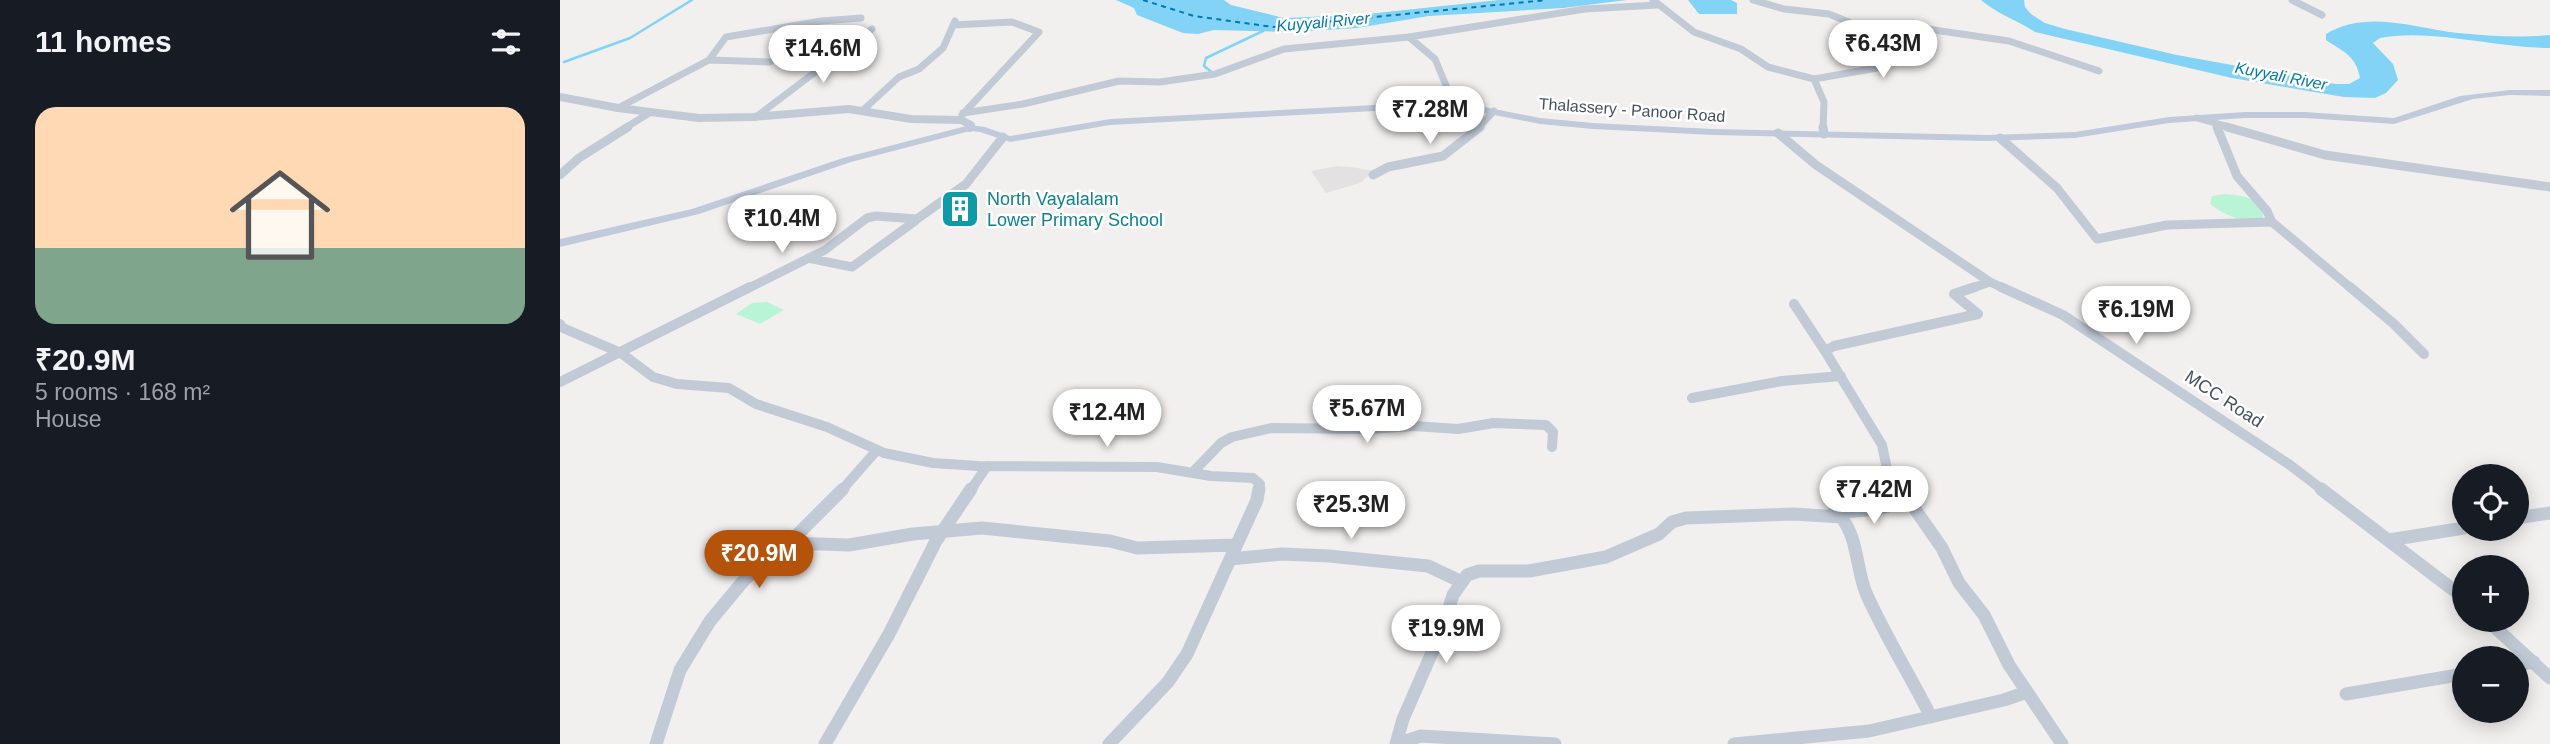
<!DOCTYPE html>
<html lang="en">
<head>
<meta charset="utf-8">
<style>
	:root { --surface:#171b24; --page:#242831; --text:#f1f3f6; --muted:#9ea1a6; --line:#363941; --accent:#b45309 }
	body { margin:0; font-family:Arial,sans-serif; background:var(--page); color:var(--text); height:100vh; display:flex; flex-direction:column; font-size:26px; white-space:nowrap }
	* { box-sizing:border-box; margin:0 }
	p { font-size:23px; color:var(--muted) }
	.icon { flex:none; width:38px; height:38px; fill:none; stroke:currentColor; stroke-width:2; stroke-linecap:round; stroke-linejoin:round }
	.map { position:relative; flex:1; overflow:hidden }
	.details { display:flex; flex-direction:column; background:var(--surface); width:560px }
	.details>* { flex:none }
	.tools { position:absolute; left:1892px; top:464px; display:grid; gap:14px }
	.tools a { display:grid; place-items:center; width:77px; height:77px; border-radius:50%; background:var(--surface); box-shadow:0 4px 18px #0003; font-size:35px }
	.price { position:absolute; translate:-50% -60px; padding:0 16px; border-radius:24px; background:#fff; color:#222; font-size:23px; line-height:46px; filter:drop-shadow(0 2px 4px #0008) }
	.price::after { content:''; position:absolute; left:50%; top:42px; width:21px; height:16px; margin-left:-10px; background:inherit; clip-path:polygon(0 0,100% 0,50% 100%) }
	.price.selected { background:var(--accent); color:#fff }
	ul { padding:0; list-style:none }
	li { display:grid; align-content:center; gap:14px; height:371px; padding:0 35px }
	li+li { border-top:2px solid var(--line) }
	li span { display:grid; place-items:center; height:217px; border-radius:21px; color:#555 }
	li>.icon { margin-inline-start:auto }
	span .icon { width:126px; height:126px; fill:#fffc; stroke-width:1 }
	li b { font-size:30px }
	h2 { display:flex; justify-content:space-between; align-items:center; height:84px; padding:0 35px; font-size:30px }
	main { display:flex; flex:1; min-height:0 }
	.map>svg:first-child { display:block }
	.education { fill:#e3e1e1 }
	.green { fill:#b9f4d6 }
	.water { fill:#82d3f6 }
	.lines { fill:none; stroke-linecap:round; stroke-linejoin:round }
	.stream { stroke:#82d3f6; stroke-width:2.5 }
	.ferry { stroke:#017ab0; stroke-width:2; stroke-dasharray:5 4.5; stroke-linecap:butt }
	.minor-far3 { stroke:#c2cad6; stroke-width:7 }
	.minor-far2 { stroke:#c2cad6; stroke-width:9 }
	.minor-far1 { stroke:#c2cad6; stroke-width:10 }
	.minor { stroke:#c2cad6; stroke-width:13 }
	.tertiary { stroke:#c2cad6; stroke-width:8 }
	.secondary { fill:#c0cadb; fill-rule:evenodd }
	.labels { text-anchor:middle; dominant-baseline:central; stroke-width:5; stroke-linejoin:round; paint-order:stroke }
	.far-water-label { font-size:16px; font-style:italic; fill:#017ab0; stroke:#fff }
	.far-street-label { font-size:16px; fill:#45515f; stroke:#fff }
	.culture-label { font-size:18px; fill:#0d838f; stroke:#fff; text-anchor:start }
	.street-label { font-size:18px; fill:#45515f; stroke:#fff }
</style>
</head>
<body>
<main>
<section class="details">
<h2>11 homes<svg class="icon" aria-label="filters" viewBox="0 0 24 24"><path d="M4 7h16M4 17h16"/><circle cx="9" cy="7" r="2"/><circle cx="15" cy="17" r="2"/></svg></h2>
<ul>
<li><span style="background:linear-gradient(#ffd9b3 65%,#7fa58c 0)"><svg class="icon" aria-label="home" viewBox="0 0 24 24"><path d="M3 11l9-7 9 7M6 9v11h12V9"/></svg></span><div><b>₹20.9M</b><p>5 rooms · 168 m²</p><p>House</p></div></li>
</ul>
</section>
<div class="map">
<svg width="1990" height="744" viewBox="0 0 1990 744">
	<rect width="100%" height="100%" fill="#f2f0ef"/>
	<path class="education" d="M 777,166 L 791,167 L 814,171 L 800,183 L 766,193 L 751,171 Z"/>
	<path class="green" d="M 1665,194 C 1682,195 1706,199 1703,220 C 1682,222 1667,217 1650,204 L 1652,196 Z
		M 207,302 L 224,310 L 200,324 L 176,314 L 192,303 Z"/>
	<path class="water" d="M 556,0 L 664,0 L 671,5 L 724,18 L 798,15 L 939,0 L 1067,0 L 1003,8 L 869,16 L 797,28 L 732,32 L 654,30 L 638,34 L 623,33 L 577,15 L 574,8 Z
		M 1128,0 L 1171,0 L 1177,3 L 1177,14 L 1139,14 Z
		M 1421,0 L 1464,0 L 1465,7 L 1471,14 L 1485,23 L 1505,29 L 1617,55 L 1775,84 L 1789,84 L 1800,78 C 1796,56 1784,52 1766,40 L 1766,34 C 1806,9 1855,28 1898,33 C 1928,36 1961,38 1990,35 L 1990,48 C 1935,48 1871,28 1820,38 L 1813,43 L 1833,64 L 1838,80 L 1826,93 L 1815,98 L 1784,97 L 1672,78 L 1475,32 C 1457,20 1437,14 1421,0 Z"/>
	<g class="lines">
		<path class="stream" d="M 4,62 L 70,38 L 132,0
			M 653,73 L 644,66 L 646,58 L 703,31"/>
		<path class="ferry" d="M 583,0 L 634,16 L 713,27 L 987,0"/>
		<path class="minor-far3" d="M 1093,0 L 1134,32 L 1181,49 L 1208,67 L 1254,79 L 1317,68 L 1315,62 L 1302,53 L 1299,40 L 1313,31 L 1314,26
			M 1193,0 L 1224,9 L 1269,14 L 1296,25 L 1347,26 L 1449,41 L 1539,71
			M 1732,0 L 1762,15
			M 393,25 L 452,22 L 479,32 L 402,115
			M 849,37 L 875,59 L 890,95 L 885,106
			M 149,60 L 210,62
			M 1254,79 L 1264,102 L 1263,128
			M 58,108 L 149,60 L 166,37 L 261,21 L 301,18
			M 302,111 L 339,77 L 359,69 L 383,48 L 395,21
			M 403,113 L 463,104 L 559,81 L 600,82 L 655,74 L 724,49 L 849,37 L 1025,9 L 1098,5
			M 196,117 L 312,29
			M 1637,118 L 1673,128
			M 1656,125 L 1657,128
			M 65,128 L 91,112
			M 918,128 L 934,111"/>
		<path class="minor-far2" d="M 1263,127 L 1264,134
			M 1657,127 L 1677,176 L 1707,211 L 1712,222 L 1792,289
			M 1667,127 L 1765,155 L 1990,187
			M 1218,133 L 1256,165 L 1430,282 L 1445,289
			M 1440,138 L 1497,188 L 1537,239 L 1607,225 L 1712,222
			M 0,175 L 19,158 L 68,127
			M 813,175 L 828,167 L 883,156 L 920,127
			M 248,258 L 292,267 L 355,221
			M 187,289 L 265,250 L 307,218 L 316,216 L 357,219 L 406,184 L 443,137
			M 1409,289 L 1430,282"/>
		<path class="minor-far1" d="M 1441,287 L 1503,315 L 1730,465 L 1764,491
			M 1790,287 L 1834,324 L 1864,354
			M 1234,304 L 1265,351 L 1274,346 L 1418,314 L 1394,294 L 1415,287
			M 0,324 L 3,328 L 61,353 L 93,377 L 117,384 L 169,388 L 196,404 L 267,427 L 324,453 L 373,463 L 418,466 L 597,467 L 651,476 L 693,478 L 700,484 L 699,491
			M 1265,351 L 1322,445 L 1327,469 L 1342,491
			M 0,382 L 190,287
			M 1132,398 L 1222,381 L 1281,376
			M 633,472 L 661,443 L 672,437 L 711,428 L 809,429 L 854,426 L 898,429 L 934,423 L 986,425 L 993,432 L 992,447
			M 281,491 L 317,450
			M 410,491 L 427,466"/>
		<path class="minor" d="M 1341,489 L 1382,548 L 1399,583 L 1424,615 L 1449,665 L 1502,744
			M 1761,489 L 1904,598
			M 1273,513 L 1316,509 L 1348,501
			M 1956,518 L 1990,513
			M 1829,540 L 1904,528
			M 229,543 L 289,545 L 353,534 L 422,528 L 550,541 L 577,548 L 676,545
			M 670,559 L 722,554 L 769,556 L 868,566 L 902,582
			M 1927,620 L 1990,678
			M 1956,665 L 1974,662
			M 1786,694 L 1904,674
			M 96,744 L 120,670 L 150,621 L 185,579 L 223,549 L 283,489
			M 265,744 L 329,634 L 376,541 L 411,489
			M 549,744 L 608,682 L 627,654 L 697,500 L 699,489
			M 836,744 L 843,719 L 881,632 L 893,595 L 907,575 L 919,571 L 969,571 L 1046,557 L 1099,534 L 1112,522 L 1126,518 L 1234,514 L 1281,517 C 1298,538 1296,568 1306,593 C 1325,636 1350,675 1371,717
			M 836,744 L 861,736 L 995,744
			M 1174,744 L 1309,731 L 1444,700 L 1467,692"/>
		<path class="tertiary" d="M 0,97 L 58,108 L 139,118 L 193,117 L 289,109 L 351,119 L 401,120 L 411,125 L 410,128"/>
		<path class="secondary" d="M 1950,90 L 1990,90 L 1990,96 L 1950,95 L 1913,99 L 1834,124 L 1745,118 L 1685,118 L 1609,123 L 1515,138 L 1427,141 L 1153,135 L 1033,129 L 980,124 L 909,110 L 853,109 L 550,125 L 450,142 L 420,132 L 410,131 L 291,162 L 139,214 L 0,247 L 0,239 L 132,209 L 283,158 L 410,125 L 425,127 L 450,136 L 550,119 L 853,103 L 909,104 L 980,118 L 1033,123 L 1153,129 L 1427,135 L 1515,132 L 1609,117 L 1685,112 L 1745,112 L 1834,118 L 1900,96 Z"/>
	</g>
	<defs>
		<symbol id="building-square" viewBox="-11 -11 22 22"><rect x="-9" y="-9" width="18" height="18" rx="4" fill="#0f9aa8" stroke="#fff"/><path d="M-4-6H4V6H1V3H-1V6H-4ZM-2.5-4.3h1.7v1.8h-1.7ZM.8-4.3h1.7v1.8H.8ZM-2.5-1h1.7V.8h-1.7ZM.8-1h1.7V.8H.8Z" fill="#fff"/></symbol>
	</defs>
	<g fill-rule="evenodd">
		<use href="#building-square" x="378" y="187" width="44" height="44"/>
	</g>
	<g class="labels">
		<g class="far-water-label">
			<text transform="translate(763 22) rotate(-5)">Kuyyali River</text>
			<text transform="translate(1721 76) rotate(11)">Kuyyali River</text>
		</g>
		<g class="far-street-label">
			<text transform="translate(1072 110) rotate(4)">Thalassery - Panoor Road</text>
		</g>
		<g class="culture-label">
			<text x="427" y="199">North Vayalalam<tspan x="427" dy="21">Lower Primary School</tspan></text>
		</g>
		<g class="street-label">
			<text transform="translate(1664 399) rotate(33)">MCC Road</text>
		</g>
	</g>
</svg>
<div class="tools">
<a><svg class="icon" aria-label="locate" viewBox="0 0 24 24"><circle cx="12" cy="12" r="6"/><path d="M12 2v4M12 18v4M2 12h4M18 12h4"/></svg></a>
<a>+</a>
<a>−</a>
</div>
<b class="price" style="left:1323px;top:80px">₹6.43M</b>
<b class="price" style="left:263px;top:85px">₹14.6M</b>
<b class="price" style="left:870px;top:146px">₹7.28M</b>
<b class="price" style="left:222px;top:255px">₹10.4M</b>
<b class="price" style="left:1576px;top:346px">₹6.19M</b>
<b class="price" style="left:807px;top:445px">₹5.67M</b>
<b class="price" style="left:547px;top:449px">₹12.4M</b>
<b class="price" style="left:1314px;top:526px">₹7.42M</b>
<b class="price" style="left:791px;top:541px">₹25.3M</b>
<b class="price selected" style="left:199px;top:590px">₹20.9M</b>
<b class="price" style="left:886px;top:665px">₹19.9M</b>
</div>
</main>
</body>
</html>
